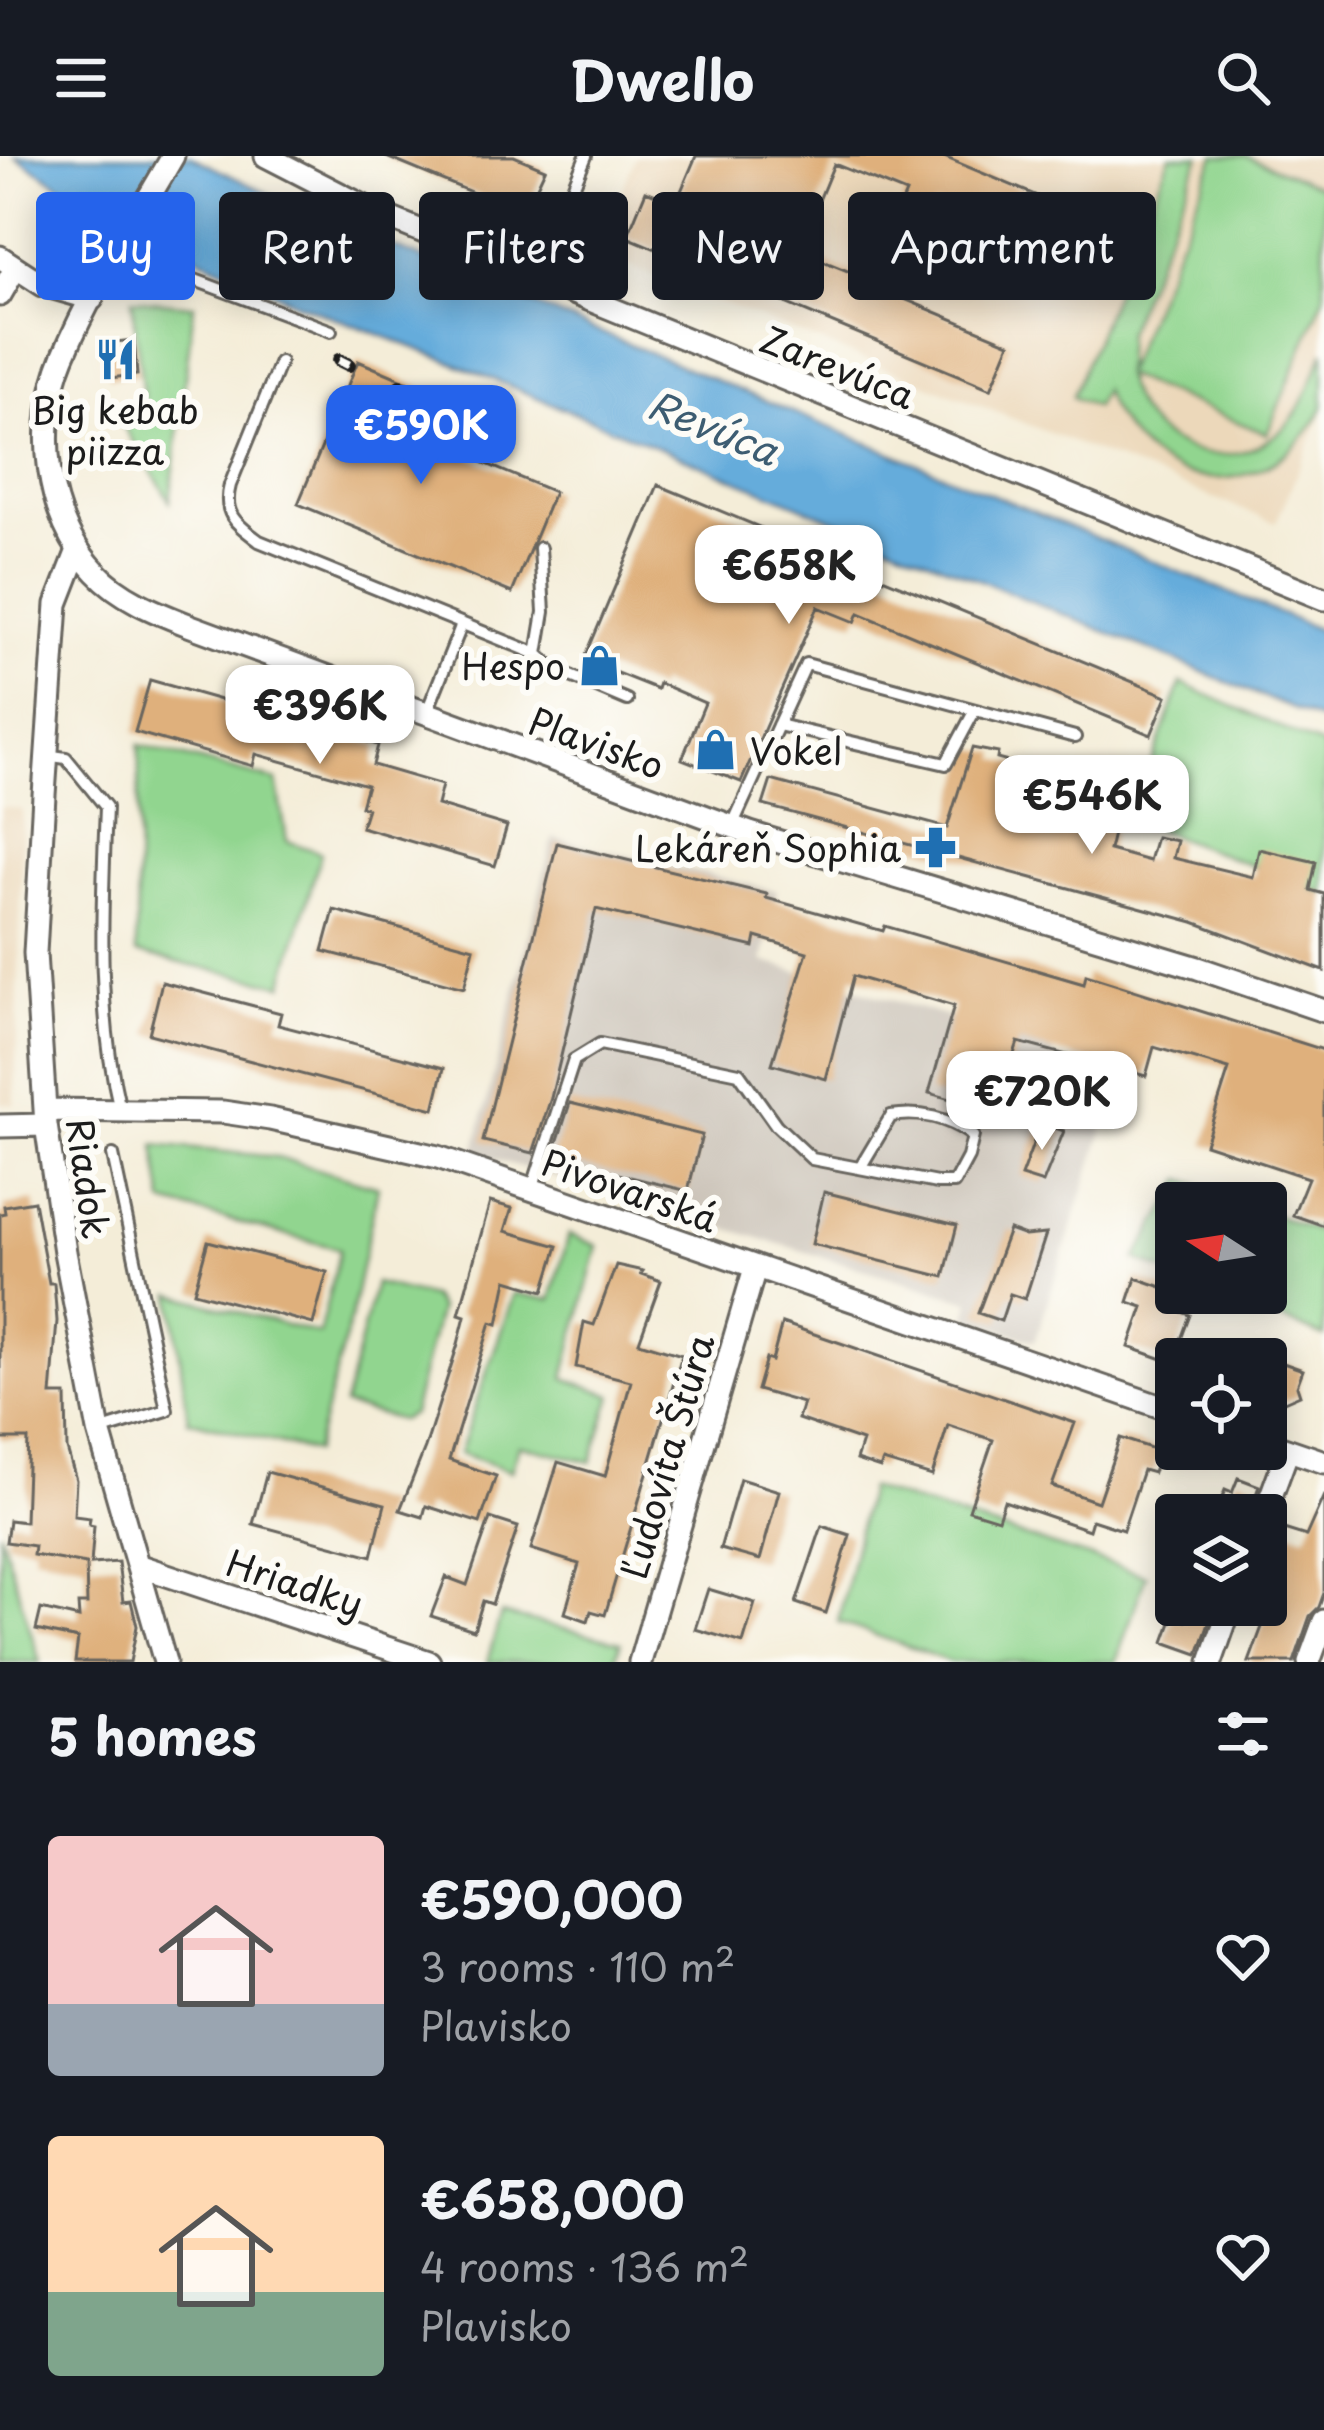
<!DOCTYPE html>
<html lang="en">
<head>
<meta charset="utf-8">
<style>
	:root { --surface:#171b24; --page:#242831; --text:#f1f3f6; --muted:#9ea1a6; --accent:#2563eb }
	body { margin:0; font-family:"Playpen Sans",sans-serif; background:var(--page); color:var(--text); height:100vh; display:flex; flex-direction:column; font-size:45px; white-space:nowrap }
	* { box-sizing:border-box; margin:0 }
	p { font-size:39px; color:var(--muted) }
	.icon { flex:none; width:66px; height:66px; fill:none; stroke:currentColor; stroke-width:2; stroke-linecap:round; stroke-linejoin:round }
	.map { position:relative; height:1506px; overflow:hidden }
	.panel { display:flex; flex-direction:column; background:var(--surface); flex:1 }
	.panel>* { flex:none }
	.banner { position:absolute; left:36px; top:36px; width:1254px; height:108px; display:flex; gap:24px }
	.needle { width:78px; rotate:282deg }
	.controls { position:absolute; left:1155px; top:1026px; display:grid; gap:24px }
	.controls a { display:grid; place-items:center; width:132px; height:132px; border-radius:12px; background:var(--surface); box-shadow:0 6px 30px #0003; font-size:60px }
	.price { position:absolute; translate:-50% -102px; padding:0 27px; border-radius:24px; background:#fff; color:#222; font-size:39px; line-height:78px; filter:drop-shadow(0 3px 6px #0008) }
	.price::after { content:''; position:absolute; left:50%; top:72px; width:36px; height:27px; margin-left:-18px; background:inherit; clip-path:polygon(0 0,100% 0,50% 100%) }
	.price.on { background:var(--accent); color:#fff }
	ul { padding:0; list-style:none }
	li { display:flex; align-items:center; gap:36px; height:300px; padding:0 48px }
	li span { display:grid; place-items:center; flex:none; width:336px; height:240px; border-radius:12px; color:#555 }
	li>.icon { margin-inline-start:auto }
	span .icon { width:144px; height:144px; fill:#fffc; stroke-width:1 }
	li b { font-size:51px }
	h2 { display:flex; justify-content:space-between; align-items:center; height:144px; padding:0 48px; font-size:51px }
	.tag { padding:0 42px; border-radius:12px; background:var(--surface); box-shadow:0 6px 30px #0003; font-size:42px; line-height:108px }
	.tag.on { background:var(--accent); color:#fff }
	header { display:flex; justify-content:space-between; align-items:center; height:156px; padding:0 48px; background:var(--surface); font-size:54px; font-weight:700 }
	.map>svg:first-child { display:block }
	.built { fill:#ecd8ba }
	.industrial { fill:#cbc3b8 }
	.green { fill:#91d58f; stroke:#567856; stroke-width:3 }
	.water { fill:#65acdb; stroke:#40647c; stroke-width:3 }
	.building { fill:#dfb07b; fill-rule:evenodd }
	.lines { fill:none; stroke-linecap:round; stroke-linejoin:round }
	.service-casing { stroke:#68655e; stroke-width:16 }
	.minor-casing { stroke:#68655e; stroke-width:27 }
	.service { stroke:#fff; stroke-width:10 }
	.minor { stroke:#fff; stroke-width:21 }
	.rail-casing { stroke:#1c1c1c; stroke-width:14 }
	.rail { stroke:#fdfcf7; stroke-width:9; stroke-dasharray:27; stroke-linecap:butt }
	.labels { text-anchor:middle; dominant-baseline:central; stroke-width:12; stroke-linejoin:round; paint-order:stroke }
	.street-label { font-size:36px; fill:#1c1c1c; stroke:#fdfcf7 }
	.poi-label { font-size:36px; fill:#1c1c1c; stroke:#fdfcf7; text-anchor:end }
	.water-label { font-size:39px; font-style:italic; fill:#3d5d72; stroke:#fdfcf7 }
</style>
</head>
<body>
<header><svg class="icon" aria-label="menu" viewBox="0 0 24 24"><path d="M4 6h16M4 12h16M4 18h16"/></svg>Dwello<svg class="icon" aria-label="search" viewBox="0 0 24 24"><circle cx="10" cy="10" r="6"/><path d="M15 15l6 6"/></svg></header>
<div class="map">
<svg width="1324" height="1506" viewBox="0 0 1324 1506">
	<rect width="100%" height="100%" fill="#fdfcf7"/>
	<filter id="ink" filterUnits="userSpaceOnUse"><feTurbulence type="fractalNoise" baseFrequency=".00833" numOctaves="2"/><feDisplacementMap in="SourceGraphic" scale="24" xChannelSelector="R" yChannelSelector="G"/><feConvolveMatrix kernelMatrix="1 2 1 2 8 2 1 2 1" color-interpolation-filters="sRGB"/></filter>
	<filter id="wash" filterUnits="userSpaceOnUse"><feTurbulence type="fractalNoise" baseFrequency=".004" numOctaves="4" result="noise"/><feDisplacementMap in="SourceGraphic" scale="48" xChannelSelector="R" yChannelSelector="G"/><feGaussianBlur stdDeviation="2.7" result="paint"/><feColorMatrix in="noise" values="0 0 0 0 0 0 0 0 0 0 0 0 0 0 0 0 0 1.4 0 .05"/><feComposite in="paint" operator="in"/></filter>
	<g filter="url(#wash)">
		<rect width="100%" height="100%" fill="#f4edd8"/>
		<path class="built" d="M 636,0 L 1324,0 L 1324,253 L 1276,367 L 596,97 Z
			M 0,651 L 23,654 L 15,949 L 0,947 Z"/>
		<path class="industrial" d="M 553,682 L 777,735 L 763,805 L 1051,892 L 1061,917 L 1103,975 L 1035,1185 L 967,1162 L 970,1145 L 474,997 Z"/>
		<path class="green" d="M 1170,0 L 1200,0 L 1126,177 L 1124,218 L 1215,0 L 1246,0 L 1324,32 L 1324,140 L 1267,278 L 1124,219 C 1139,288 1220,325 1278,277 C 1303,257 1312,224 1324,195 C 1324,212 1324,235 1323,251 C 1317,267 1302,283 1289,295 C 1219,353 1132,312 1103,234 L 1095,251 L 1072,241 Z
			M 132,143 L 194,149 L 170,345 L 118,262 L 144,246 Z
			M 1181,527 L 1324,591 L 1324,737 L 1131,664 Z
			M 139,589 L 277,625 L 287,685 L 321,697 L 283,829 L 136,797 Z
			M 155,989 L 277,1001 L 378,1031 L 351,1160 L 314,1296 L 188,1264 L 172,1138 L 319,1178 L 340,1093 L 164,1047 Z
			M 1183,1023 L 1245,1047 L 1176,1047 L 1176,1120 L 1136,1103 Z
			M 1266,1055 L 1324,1078 L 1324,1181 L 1218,1137 L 1266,1137 Z
			M 569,1078 L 598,1090 L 564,1222 L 612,1239 L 591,1306 L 519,1289 L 511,1315 L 459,1297 L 514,1137 L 551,1144 Z
			M 375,1127 L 431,1141 L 439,1152 L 412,1258 L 400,1264 L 344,1249 Z
			M 868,1332 L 1146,1419 L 1116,1506 L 951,1506 L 838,1466 Z
			M 0,1375 L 40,1506 L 0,1506 Z
			M 501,1458 L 621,1486 L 614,1506 L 487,1506 Z"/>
		<path class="water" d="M 15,0 L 190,0 L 288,47 L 1324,476 L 1324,566 L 444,203 L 299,148 L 102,56 Z"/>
		<g id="blocks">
			<path class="building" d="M 384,0 L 514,0 L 545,13 L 524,58 Z
				M 696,0 L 942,0 L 1066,52 L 1048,96 L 935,48 L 897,140 L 1010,187 L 991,233 L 627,81 L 646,35 L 676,47 ZM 834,8 L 906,37 L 870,124 L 798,95 Z
				M 134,184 L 137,219 L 109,222 L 106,187 Z
				M 358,205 L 422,232 L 405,274 L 554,336 L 512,437 L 298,348 Z
				M 658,329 L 1167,540 L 1151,579 L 859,457 L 855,466 L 818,451 L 741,626 L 682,603 L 705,547 L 659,527 L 657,533 L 584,504 Z
				M 150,524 L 378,589 L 373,609 L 442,629 L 437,649 L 507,670 L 495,710 L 361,671 L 367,652 L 361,650 L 367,629 L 256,598 L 253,610 L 135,576 Z
				M 972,592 L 998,597 L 997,603 L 1055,619 L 1046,654 L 1114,673 L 1109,694 L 1149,705 L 1156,681 L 1177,685 L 1173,702 L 1253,721 L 1259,693 L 1316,706 L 1310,734 L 1324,738 L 1324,815 L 1194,766 L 763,649 L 771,624 L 947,672 Z
				M 557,687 L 767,738 L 766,742 L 883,775 L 885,770 L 1084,828 L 1086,819 L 1324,894 L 1324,1070 L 1293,1059 L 1308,1022 L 1205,988 L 1229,913 L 1154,891 L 1146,920 L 1018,886 L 1009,913 L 1044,926 L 1033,966 L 929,937 L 954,850 L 853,820 L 826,923 L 772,908 L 807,796 L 756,781 L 754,791 L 596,753 L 551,942 L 533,997 L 483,985 Z
				M 334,754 L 474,792 L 464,832 L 323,795 Z
				M 162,826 L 281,857 L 278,869 L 444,912 L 434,953 L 149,878 Z
				M 570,947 L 702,979 L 688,1035 L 552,1002 Z
				M 1041,967 L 1064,975 L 1043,1027 L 1021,1020 Z
				M 824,1036 L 957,1069 L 944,1121 L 812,1088 Z
				M 34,1045 L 49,1127 L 54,1127 L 57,1165 L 51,1239 L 66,1239 L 67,1293 L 76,1324 L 74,1360 L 90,1362 L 89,1369 L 94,1370 L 91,1408 L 118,1406 L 123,1446 L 131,1445 L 137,1470 L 130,1506 L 75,1506 L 78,1483 L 36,1474 L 41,1453 L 79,1462 L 78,1448 L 87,1448 L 86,1408 L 33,1399 L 34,1390 L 6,1386 L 9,1364 L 25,1366 L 28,1283 L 0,1283 L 0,1058 L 5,1057 L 4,1050 Z
				M 490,1046 L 512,1052 L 505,1075 L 558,1090 L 544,1135 L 507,1124 L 498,1168 L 491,1166 L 449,1304 L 496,1320 L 480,1367 L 426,1350 L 423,1361 L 400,1354 L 425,1292 L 458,1188 L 465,1160 L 459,1158 Z
				M 1009,1074 L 1025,1080 L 1046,1078 L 1025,1143 L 1010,1138 L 1001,1165 L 978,1157 Z
				M 208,1085 L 327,1116 L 313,1168 L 194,1136 Z
				M 616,1109 L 643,1115 L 641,1118 L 661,1125 L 639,1186 L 682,1199 L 605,1459 L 591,1455 L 588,1465 L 565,1457 L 579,1408 L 531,1393 L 558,1306 L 605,1320 L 631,1225 L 576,1211 L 584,1166 L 594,1169 Z
				M 1136,1122 L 1182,1138 L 1179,1155 L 1190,1159 L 1177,1194 L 1173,1193 L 1168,1205 L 1129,1191 L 1143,1151 L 1128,1146 Z
				M 782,1167 L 1075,1267 L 1052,1330 L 1098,1346 L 1120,1282 L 1160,1295 L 1153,1317 L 1143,1314 L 1123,1374 L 1092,1364 L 1089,1374 L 1004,1345 L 998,1363 L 969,1354 L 993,1284 L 948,1269 L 932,1320 L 883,1305 L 880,1312 L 856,1304 L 862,1285 L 798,1263 L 803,1247 L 757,1234 L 766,1203 L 772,1205 Z
				M 1266,1201 L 1303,1214 L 1297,1230 L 1300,1239 L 1284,1246 L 1266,1240 Z
				M 267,1316 L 385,1348 L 372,1400 L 253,1368 Z
				M 1238,1322 L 1259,1330 L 1249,1359 L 1215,1359 L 1225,1334 L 1232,1337 Z
				M 740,1323 L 779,1335 L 760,1404 L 720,1393 Z
				M 1324,1339 L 1324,1437 L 1319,1451 L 1310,1460 L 1294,1506 L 1249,1506 L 1285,1409 L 1266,1403 L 1269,1373 L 1274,1370 L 1306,1380 Z
				M 490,1362 L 518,1371 L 492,1448 L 483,1445 L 474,1474 L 431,1460 L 446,1421 L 467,1429 Z
				M 822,1370 L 850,1379 L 826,1457 L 796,1447 Z
				M 708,1433 L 755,1447 L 743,1487 L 695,1473 Z
				M 1190,1455 L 1211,1462 L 1198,1498 L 1164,1486 L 1173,1461 L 1186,1465 Z"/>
		</g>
	</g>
	<g filter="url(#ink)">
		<use href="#blocks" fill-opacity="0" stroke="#68655e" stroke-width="3"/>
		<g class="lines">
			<defs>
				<path id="service" d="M 123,88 L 163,112 L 331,175
					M 535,122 L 586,0
					M 280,206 L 230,329 C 222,359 237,368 259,385 L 537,498 L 554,513 L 627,544
					M 537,498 L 544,456 L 540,392
					M 426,558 L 462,468
					M 778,569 L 946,608 L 975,554
					M 46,599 L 66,602 L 106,651 C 102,754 96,854 120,954
					M 732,670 L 806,508 L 1075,581
					M 532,1033 L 574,904 L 600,888 L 739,917 L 776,969 L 812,1003 L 937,1027 L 954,1027 L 968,1001 L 973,980 C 949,962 920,955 891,960 L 860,1012
					M 99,1275 L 167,1254 L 113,999"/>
				<path id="minor" d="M 173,0 C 136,65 92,131 63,201 C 35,268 44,362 96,416 C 121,443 158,457 191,470 L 750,677 L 1198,812 L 1324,855
					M 266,0 L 377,57 L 1324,443
					M 0,101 L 43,129 L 92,143
					M 0,139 L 15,113
					M 78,394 L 57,448 L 44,639 L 35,797 L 46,969 L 65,1096 L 99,1275 L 165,1506
					M 46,954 L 223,956 L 270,963 L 438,1001 L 1176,1256
					M 0,970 L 46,969
					M 1266,1286 L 1324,1306
					M 1264,1359 L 1288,1294
					M 140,1410 L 429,1506
					M 640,1506 L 755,1112
					M 1211,1506 L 1231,1449
					M 1309,1506 L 1324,1465"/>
			</defs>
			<use href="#service" class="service-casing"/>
			<use href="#minor" class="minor-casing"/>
			<use href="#service" class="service"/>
			<use href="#minor" class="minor"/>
			<defs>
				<path id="rail" d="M 339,204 L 349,209
					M 400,230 L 413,235"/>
			</defs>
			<use href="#rail" class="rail-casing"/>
			<use href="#rail" class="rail"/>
		</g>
	</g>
	<defs>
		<symbol id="restaurant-bare" viewBox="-9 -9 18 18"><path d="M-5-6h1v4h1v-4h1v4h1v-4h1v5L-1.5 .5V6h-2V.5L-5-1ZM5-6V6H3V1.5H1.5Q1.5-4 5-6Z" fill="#1f6fb2" stroke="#fdfcf7" stroke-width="2.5" paint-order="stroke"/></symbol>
		<symbol id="shop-bare" viewBox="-9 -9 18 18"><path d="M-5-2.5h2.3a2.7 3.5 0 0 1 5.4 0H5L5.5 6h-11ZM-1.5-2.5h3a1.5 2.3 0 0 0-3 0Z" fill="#1f6fb2" stroke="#fdfcf7" stroke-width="2.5" paint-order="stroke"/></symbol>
		<symbol id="pharmacy-bare" viewBox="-9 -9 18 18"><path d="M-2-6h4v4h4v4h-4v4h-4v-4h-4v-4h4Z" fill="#1f6fb2" stroke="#fdfcf7" stroke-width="2.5" paint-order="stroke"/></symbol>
	</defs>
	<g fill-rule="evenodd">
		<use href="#restaurant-bare" x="86" y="174" width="59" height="59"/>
		<use href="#shop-bare" x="570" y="480" width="59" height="59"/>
		<use href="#shop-bare" x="686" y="564" width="59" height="59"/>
		<use href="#pharmacy-bare" x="906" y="662" width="59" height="59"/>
	</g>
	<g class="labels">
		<g class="street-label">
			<text transform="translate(838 210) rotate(22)">Zarevúca</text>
			<text transform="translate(597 586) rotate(20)">Plavisko</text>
			<text transform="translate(89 1022) rotate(82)">Riadok</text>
			<text transform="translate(630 1033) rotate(19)">Pivovarská</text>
			<text transform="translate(666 1300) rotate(-74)">Ľudovíta Štúra</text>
			<text transform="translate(295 1426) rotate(18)">Hriadky</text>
		</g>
		<g class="poi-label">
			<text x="115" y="253" text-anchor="middle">Big kebab<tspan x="115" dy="41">piizza</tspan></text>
			<text x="565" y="509">Hespo</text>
			<text x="750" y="594" text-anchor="start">Vokel</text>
			<text x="901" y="691">Lekáreň Sophia</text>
		</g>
		<g class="water-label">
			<text transform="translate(714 270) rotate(22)">Revúca</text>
		</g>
	</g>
</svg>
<div class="controls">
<a><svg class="needle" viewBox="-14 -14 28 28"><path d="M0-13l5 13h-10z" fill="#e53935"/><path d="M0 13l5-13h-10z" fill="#9ea1a6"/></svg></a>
<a><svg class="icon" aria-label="locate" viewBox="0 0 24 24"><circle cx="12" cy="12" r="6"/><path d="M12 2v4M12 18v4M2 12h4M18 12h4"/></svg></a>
<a><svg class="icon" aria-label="layers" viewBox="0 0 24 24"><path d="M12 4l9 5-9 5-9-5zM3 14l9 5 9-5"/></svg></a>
</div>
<b class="price on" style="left:421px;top:331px">€590K</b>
<b class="price" style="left:789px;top:471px">€658K</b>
<b class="price" style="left:320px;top:611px">€396K</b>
<b class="price" style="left:1092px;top:701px">€546K</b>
<b class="price" style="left:1042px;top:997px">€720K</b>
<div class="banner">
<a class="tag on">Buy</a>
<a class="tag">Rent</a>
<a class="tag">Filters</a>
<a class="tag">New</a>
<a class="tag">Apartment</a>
</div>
</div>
<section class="panel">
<h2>5 homes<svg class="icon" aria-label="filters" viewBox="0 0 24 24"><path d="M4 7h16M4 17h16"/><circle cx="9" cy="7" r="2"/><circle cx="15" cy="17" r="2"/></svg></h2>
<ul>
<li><span style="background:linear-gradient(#f6c9c9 70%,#9aa5b1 0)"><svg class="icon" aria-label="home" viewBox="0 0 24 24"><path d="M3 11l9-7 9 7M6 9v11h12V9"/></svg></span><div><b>€590,000</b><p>3 rooms · 110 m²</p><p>Plavisko</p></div><svg class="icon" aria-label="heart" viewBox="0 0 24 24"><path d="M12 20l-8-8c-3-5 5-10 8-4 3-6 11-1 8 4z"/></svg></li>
<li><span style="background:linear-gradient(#ffd9b3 65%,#7fa58c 0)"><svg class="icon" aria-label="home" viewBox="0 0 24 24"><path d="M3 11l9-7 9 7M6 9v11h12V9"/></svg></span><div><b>€658,000</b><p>4 rooms · 136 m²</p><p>Plavisko</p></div><svg class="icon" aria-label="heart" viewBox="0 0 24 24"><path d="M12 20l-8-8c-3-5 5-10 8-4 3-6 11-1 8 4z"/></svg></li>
</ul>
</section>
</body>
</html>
